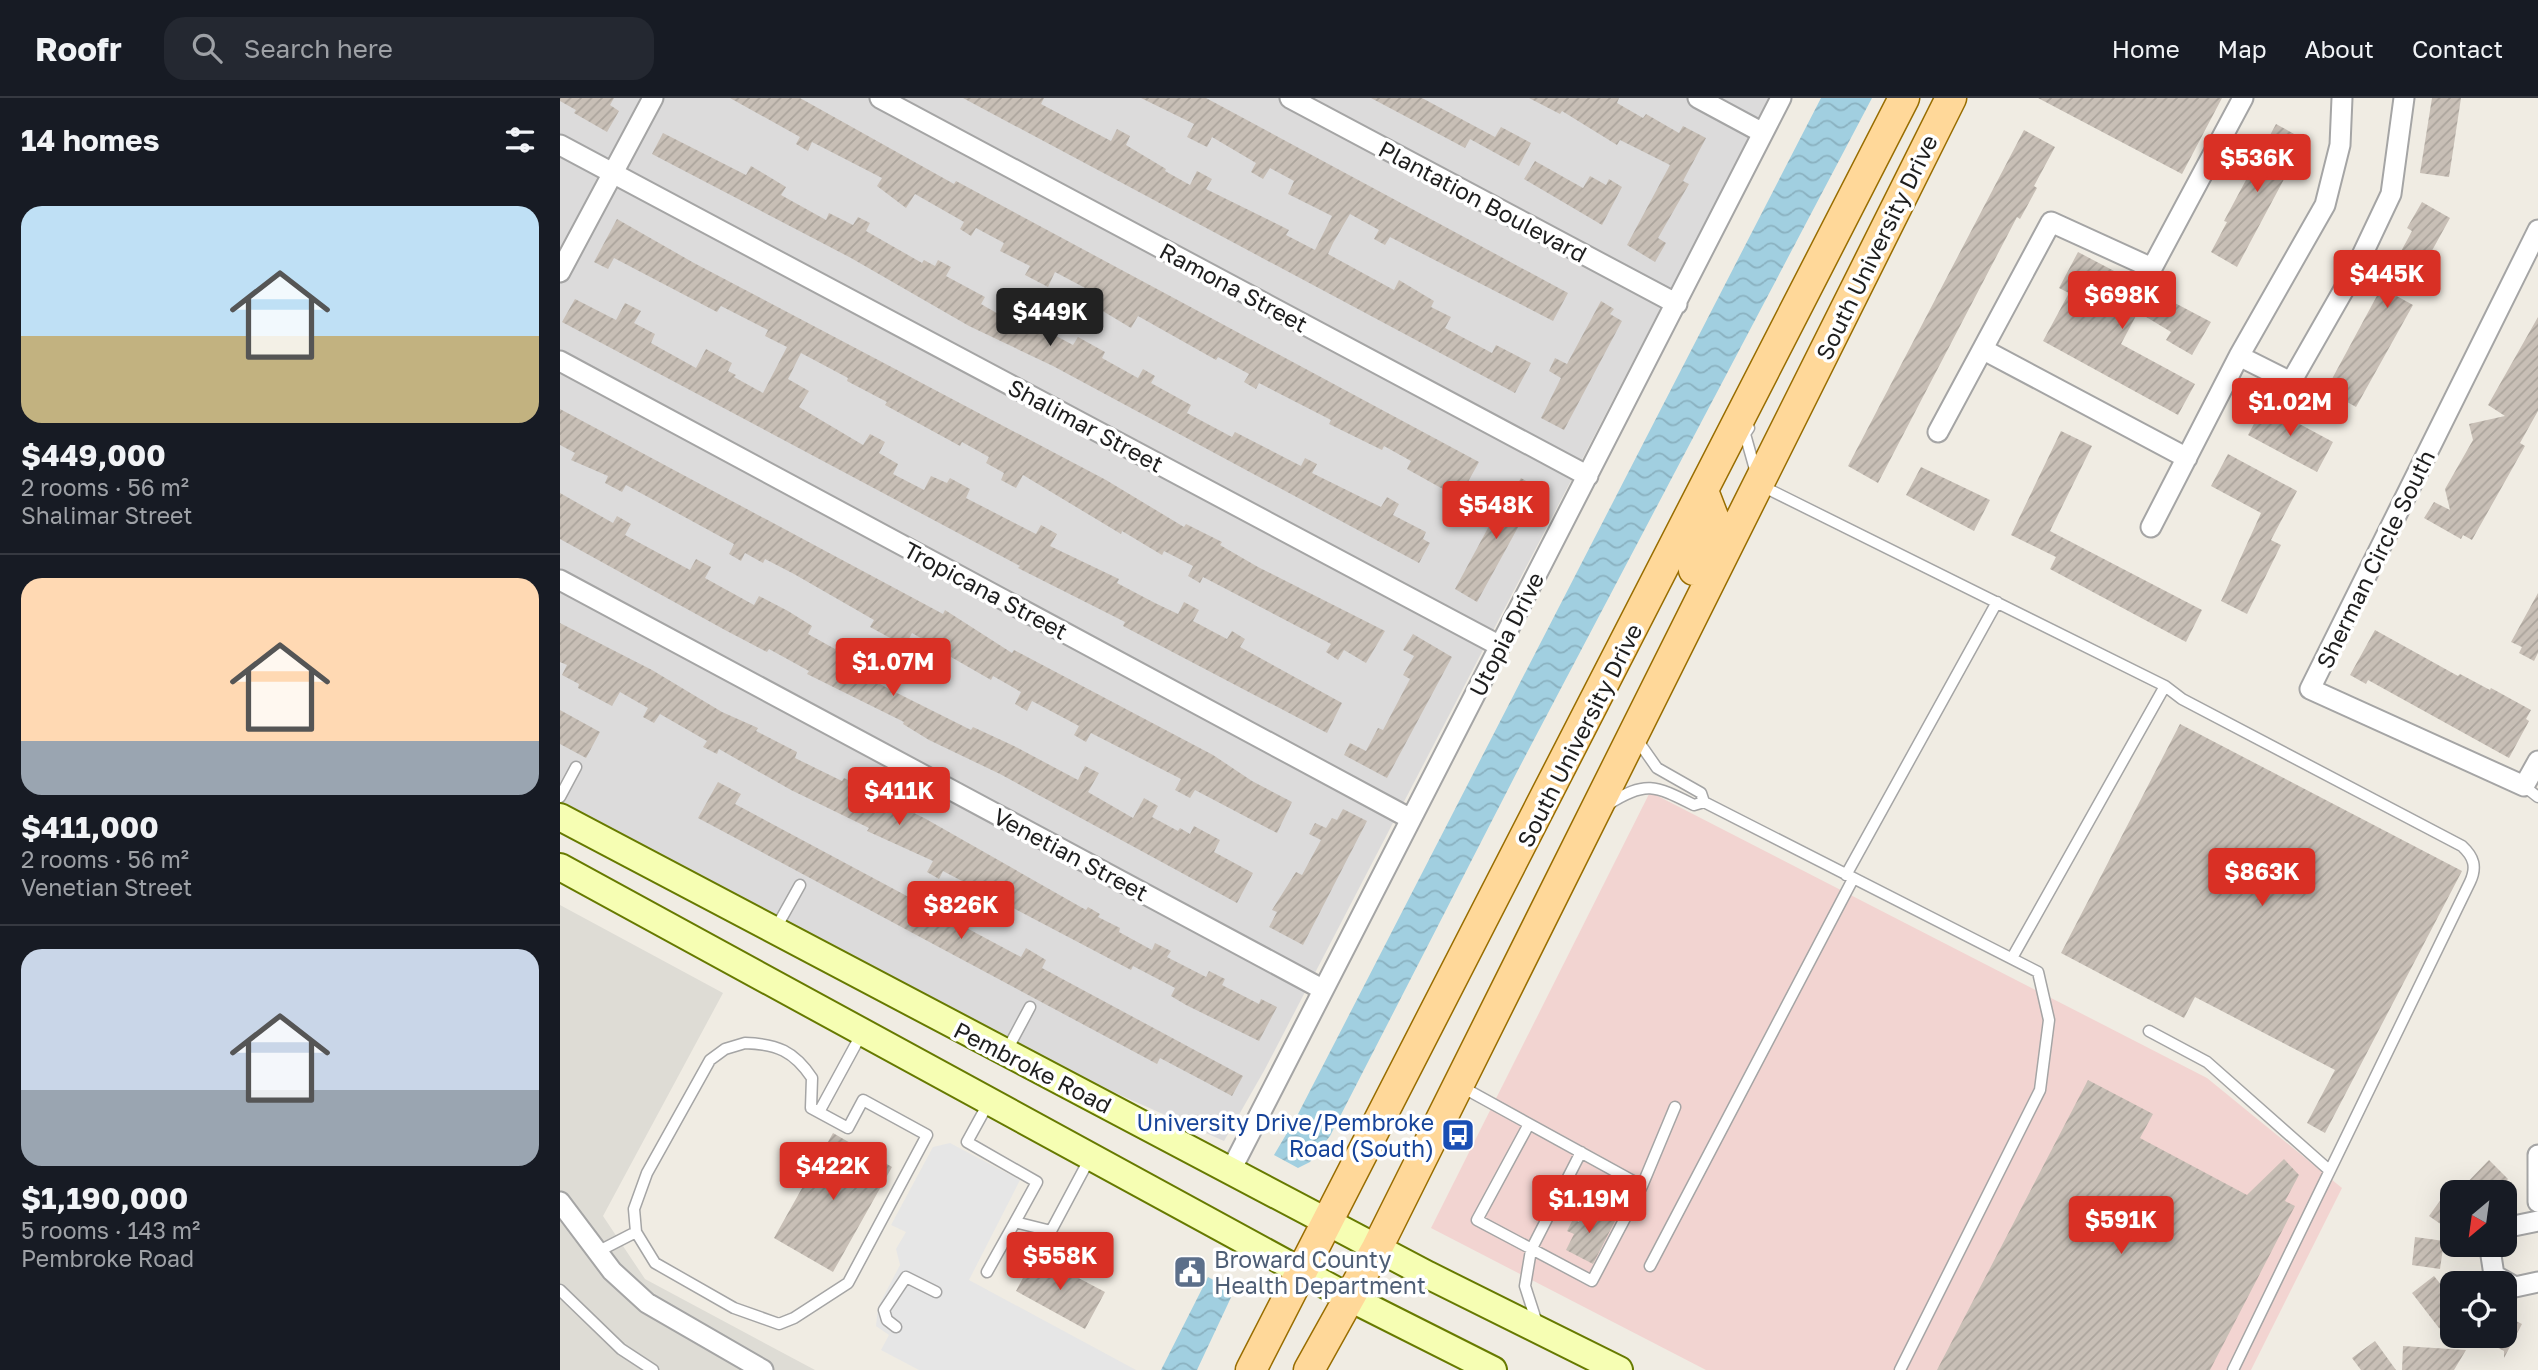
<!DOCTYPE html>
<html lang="en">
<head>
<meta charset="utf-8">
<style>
	:root { --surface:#171b24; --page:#242831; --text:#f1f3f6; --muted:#9ea1a6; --line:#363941; --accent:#d93025 }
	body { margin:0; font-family:"Golos Text",sans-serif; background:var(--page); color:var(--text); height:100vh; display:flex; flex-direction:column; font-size:26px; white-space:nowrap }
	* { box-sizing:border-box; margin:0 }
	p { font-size:23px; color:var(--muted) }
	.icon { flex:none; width:38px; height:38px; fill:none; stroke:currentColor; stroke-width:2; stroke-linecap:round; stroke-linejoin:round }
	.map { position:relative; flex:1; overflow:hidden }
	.details { display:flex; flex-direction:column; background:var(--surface); width:560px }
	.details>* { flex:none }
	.needle { width:46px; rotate:209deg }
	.tools { position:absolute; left:1880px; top:1082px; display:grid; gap:14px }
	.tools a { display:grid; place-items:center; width:77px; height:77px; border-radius:14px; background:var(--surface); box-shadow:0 7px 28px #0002; font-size:35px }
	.price { position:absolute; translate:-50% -60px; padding:0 16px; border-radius:7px; background:var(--accent); color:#fff; font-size:23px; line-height:46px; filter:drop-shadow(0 2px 4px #0008) }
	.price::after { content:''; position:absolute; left:50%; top:42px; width:21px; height:16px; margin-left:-10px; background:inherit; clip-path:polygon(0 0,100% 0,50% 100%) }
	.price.active { background:#222; color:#fff }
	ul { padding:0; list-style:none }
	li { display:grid; align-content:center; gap:14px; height:371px; padding:0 21px }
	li+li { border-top:2px solid var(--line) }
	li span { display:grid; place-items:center; height:217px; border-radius:21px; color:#555 }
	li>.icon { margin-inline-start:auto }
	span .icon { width:126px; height:126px; fill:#fffc; stroke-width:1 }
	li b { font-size:30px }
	h2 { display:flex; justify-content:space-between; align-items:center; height:84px; padding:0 21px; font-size:30px }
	header { display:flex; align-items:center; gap:42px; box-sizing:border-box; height:98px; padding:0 35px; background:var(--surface); border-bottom:2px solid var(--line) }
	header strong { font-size:33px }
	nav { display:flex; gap:38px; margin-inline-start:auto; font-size:24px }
	.search { width:490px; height:63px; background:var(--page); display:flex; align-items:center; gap:18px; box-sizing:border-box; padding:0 24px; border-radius:21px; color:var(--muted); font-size:26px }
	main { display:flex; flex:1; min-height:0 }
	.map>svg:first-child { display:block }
	.residential { fill:#dcdbdb }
	.commercial { fill:#f2d4d1 }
	.airport { fill:#dedcd5 }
	.parking { fill:#e6e6e6 }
	.water { fill:url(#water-waves) }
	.building { fill:url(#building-hatch) }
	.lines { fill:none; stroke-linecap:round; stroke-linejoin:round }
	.service-casing { stroke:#a5a5a5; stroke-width:13 }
	.minor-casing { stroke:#a5a5a5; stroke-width:23 }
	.secondary-casing { stroke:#677a00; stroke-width:30 }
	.primary-casing { stroke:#986d00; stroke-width:33 }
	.service { stroke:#fff; stroke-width:10 }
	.minor { stroke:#fff; stroke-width:19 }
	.secondary { stroke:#f6feb3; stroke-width:26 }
	.primary { stroke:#ffd899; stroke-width:30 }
	.labels { text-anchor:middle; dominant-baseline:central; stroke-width:7; stroke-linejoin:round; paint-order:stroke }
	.street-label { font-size:23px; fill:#1e1e1e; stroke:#fff }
	.transit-label { font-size:23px; fill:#164399; stroke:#fff; text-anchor:end }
	.service-label { font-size:23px; fill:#4e5e75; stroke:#fff; text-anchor:start }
</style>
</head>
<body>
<header>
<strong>Roofr</strong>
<div class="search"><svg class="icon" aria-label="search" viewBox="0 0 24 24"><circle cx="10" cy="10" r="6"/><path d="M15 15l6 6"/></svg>Search here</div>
<nav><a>Home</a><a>Map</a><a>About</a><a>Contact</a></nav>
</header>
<main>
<section class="details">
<h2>14 homes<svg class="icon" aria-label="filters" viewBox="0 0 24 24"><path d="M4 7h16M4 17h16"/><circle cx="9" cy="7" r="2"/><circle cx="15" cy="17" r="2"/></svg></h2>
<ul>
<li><span style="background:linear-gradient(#bfe0f5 60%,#c2b280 0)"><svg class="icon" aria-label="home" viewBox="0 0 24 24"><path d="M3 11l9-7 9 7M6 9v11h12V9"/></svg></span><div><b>$449,000</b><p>2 rooms · 56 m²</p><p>Shalimar Street</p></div></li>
<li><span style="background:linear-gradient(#ffd9b3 75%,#9aa5b1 0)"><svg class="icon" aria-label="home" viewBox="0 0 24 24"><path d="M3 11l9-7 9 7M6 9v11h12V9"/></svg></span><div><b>$411,000</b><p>2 rooms · 56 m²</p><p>Venetian Street</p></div></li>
<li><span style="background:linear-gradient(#c9d6e8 65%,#9aa5b1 0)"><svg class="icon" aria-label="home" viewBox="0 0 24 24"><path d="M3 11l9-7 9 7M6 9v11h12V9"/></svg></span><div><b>$1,190,000</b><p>5 rooms · 143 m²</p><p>Pembroke Road</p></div></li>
</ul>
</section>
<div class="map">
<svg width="1978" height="1272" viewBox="0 0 1978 1272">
	<defs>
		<pattern id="water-waves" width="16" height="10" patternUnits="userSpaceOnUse" patternTransform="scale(1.75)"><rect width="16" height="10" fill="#a1cfe0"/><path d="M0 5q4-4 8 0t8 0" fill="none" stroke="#8ab1c0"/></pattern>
		<pattern id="building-hatch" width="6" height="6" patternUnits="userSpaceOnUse" patternTransform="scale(1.75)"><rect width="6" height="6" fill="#c8bfb6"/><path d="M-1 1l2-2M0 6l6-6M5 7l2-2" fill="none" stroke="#aba49c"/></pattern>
	</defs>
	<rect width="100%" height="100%" fill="#f0ece3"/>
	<path class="residential" d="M 0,0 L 1210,0 L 705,971 L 664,1043 L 413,932 L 0,706 Z"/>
	<path class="commercial" d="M 1090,694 L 1647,980 L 1782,1090 L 1691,1272 L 1146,1272 L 871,1130 Z"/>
	<path class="airport" d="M 0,807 L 163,895 L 43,1118 L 85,1181 L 255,1272 L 0,1272 Z"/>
	<path class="parking" d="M 390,1045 L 460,1082 L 409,1182 L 576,1272 L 359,1272 L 321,1252 L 329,1237 L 316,1228 L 318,1209 L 340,1167 L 336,1151 L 346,1134 L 331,1127 L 373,1049 Z"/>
	<path class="water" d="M 1261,0 L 1312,0 L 958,672 L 770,1038 L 750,1064 L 738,1070 L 714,1057 L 737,1018 Z
		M 648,1179 L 674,1193 L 637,1272 L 601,1272 Z"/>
	<path class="building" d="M 0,0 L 54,0 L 50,7 L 59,13 L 47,34 L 14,15 L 16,12 L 0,3 Z
		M 170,0 L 240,0 L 394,86 L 396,83 L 919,364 L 899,400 L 847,371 L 851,363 L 824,348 L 822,352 L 769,326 L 771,322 L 699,285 L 696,291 L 684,284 L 689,276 L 658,259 L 656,262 L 578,218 L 571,230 L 536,209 L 538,206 L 523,198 L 527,191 L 495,174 L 488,189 L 465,177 L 470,168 L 440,153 L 444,145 L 416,130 L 411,138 L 400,131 L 404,124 L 355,96 L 346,110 L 317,88 L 322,80 L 252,44 L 248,53 L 236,46 L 240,39 Z
		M 403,0 L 484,0 L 481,6 L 551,43 L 557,31 L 570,38 L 566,47 L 606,71 L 605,73 L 630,87 L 637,73 L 652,81 L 646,91 L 729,132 L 726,137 L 755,152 L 772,118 L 728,96 L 734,83 L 710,70 L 703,81 L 691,74 L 696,65 L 652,39 L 647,49 L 627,39 L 634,26 L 581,0 L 646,0 L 1008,195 L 993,223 L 830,139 L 825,147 L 814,141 L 819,132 L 790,116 L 773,145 L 768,156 L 834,192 L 839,182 L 874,203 L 871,209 L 891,219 L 885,230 L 932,255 L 936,247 L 971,265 L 955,295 Z
		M 811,0 L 862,0 L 935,39 L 941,29 L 971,45 L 959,68 L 910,41 L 905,50 Z
		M 969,0 L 1059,0 L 1057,5 L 1083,20 L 1086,16 L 1119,35 L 1123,28 L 1146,40 L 1123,83 L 1129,86 L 1098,140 L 1106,145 L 1095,164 L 1067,147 L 1110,67 L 1060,42 L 1057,47 L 1002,13 L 1000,16 Z
		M 1478,0 L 1662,0 L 1622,76 Z
		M 1872,0 L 1901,0 L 1889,79 L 1860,75 Z
		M 1716,26 L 1745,42 L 1677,169 L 1651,154 L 1667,124 L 1664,123 Z
		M 1464,32 L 1495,49 L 1474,88 L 1477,90 L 1460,121 L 1457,119 L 1318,385 L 1288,368 Z
		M 103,35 L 186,77 L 191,68 L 226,89 L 221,97 L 266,122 L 269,115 L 293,127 L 298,119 L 310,125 L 306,133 L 362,165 L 364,162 L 375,168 L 378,162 L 391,169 L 386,178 L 425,199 L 421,206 L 468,233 L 472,225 L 513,247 L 518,239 L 545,254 L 542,260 L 578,280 L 583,271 L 595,278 L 591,285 L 631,307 L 627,315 L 672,339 L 675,334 L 741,368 L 745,360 L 757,366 L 752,375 L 821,409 L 827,399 L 839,406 L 833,417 L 866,434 L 863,441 L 870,445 L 859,465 L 493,268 L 409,228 L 291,160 L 92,56 Z
		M 975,63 L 1023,90 L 1030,78 L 1046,87 L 1049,81 L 1062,89 L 1042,127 L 964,81 Z
		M 1862,104 L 1890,120 L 1858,178 L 1846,172 L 1833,196 L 1853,207 L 1796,309 L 1766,292 L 1852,133 L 1847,130 Z
		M 57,121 L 134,165 L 546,382 L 624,429 L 626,426 L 662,444 L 660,447 L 698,469 L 825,533 L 806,565 L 784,552 L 778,562 L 766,554 L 771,546 L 643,479 L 640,485 L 628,478 L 633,468 L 604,453 L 602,457 L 562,433 L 561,436 L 463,377 L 456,390 L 441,382 L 444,375 L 426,365 L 429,359 L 402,344 L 400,348 L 325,307 L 327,304 L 287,283 L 288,280 L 241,255 L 228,281 L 249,293 L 239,309 L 303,347 L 310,336 L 325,344 L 319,355 L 338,366 L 333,376 L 364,392 L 371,378 L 387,385 L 390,380 L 410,391 L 406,400 L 476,436 L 481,427 L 497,436 L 490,448 L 559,481 L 557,485 L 595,505 L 618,516 L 624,504 L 639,512 L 633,523 L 667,541 L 672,533 L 685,541 L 680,549 L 782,605 L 767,635 L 563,528 L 565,524 L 458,470 L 460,468 L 2,224 L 15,201 L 56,222 L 65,205 L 81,213 L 74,225 L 95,236 L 91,245 L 136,270 L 146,251 L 172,265 L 168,273 L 176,277 L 174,279 L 203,295 L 227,249 L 205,238 L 208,232 L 161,208 L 157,214 L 54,160 L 48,171 L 34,164 Z
		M 1518,154 L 1651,224 L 1632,257 L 1606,242 L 1611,234 L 1578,214 L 1561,246 L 1635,286 L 1618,317 L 1483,243 L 1509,195 L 1499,190 Z
		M 1041,203 L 1054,211 L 1050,216 L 1062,223 L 1004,332 L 981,320 L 1001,280 L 989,273 L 995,260 L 1007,266 Z
		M 1978,219 L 1978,313 L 1960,345 L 1965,348 L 1912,442 L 1903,437 L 1901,441 L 1864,420 L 1874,404 L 1890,412 L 1885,391 L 1913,342 L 1909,326 L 1945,318 L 1928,307 Z
		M 1704,307 L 1773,344 L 1757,374 L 1688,337 Z
		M 0,311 L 383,516 L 385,512 L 452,555 L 454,552 L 653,657 L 692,683 L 732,704 L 717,735 L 635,692 L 630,700 L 615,692 L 621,681 L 531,635 L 526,644 L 514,637 L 519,628 L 472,603 L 467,613 L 455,606 L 461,594 L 433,578 L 431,582 L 391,559 L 385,570 L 373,563 L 380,551 L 352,535 L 345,548 L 310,529 L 314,522 L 234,476 L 205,461 L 203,465 L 185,455 L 181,463 L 169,456 L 174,446 L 66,387 L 62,394 L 45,385 L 48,378 L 11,362 L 15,355 L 0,347 Z
		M 1501,333 L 1532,348 L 1490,433 L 1642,512 L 1626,544 L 1490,471 L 1496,459 L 1451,437 Z
		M 1668,356 L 1737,393 L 1711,442 L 1721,447 L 1687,516 L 1661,503 L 1701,415 L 1651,388 Z
		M 1361,369 L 1430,402 L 1414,433 L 1346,397 Z
		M 961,380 L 979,391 L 917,504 L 895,491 L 935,417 L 938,418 Z
		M 0,395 L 53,425 L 57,418 L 71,426 L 65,437 L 130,472 L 136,461 L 151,469 L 145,480 L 194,507 L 199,498 L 228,513 L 252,528 L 248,536 L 275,551 L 281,542 L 294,548 L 284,566 L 329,591 L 411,632 L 413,629 L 454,648 L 518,682 L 525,668 L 539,675 L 528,694 L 573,720 L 584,700 L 598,708 L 592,719 L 618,733 L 620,730 L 630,736 L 634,728 L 660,742 L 654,754 L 693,775 L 677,805 L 440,676 L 369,642 L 343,626 L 344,624 L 247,576 L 249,573 L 209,551 L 207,554 L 165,532 L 0,441 Z
		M 1978,495 L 1978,555 L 1974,563 L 1959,555 L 1962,549 L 1951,544 Z
		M 0,525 L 92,572 L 162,614 L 198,630 L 196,633 L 237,654 L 235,660 L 282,683 L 284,680 L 366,721 L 526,812 L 528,809 L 540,816 L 538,819 L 560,830 L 559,834 L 592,852 L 595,845 L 611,853 L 607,859 L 646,879 L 649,873 L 665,881 L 662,887 L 699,906 L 701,901 L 717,909 L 699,943 L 626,907 L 611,898 L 615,890 L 573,868 L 571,872 L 383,773 L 379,781 L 367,774 L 373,763 L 307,733 L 309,730 L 231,692 L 159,651 L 157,656 L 143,649 L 147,643 L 100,616 L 94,625 L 83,619 L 88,610 L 60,594 L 52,608 L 18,590 L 19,586 L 2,577 L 7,567 L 0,564 Z
		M 1815,532 L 1898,578 L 1900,576 L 1930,592 L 1931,590 L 1971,612 L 1966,621 L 1969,623 L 1949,660 L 1808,582 L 1806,586 L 1790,577 Z
		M 853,536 L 892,559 L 827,680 L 784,657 L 790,645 L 806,653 L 818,630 L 823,632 L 850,581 L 843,577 L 854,558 L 843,552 Z
		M 0,612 L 40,634 L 26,660 L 0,646 Z
		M 1620,626 L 1902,773 L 1765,1035 L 1747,1025 L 1775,972 L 1635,899 L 1624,920 L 1501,855 Z
		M 158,684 L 181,696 L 175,706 L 461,859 L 466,850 L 486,862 L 482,870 L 683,978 L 672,998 L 600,960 L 597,966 L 138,720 Z
		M 783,711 L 807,723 L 743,847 L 709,829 L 717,814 L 712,812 L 736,774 L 742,777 L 761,742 L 749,736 L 755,725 L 766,730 L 772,720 L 777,722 Z
		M 1528,982 L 1593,1016 L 1580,1040 L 1687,1097 L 1724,1061 L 1739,1077 L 1725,1103 L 1735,1108 L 1650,1272 L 1377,1272 Z
		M 273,1035 L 332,1069 L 273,1174 L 214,1140 Z
		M 1929,1062 L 1948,1081 L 1935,1094 L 1898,1094 Z
		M 1892,1086 L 1892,1134 L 1869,1118 Z
		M 1027,1109 L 1055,1123 L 1033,1166 L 1006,1152 L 1014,1136 L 1007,1133 L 1013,1121 L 1019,1124 Z
		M 1855,1139 L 1884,1143 L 1880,1171 L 1852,1167 Z
		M 475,1157 L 545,1194 L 525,1231 L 456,1193 Z
		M 1874,1178 L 1892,1200 L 1892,1237 L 1879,1230 L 1852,1195 Z
		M 1944,1217 L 1962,1226 L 1944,1260 L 1944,1253 L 1914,1237 L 1944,1237 Z
		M 1815,1243 L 1836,1272 L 1801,1272 L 1792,1260 Z
		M 1843,1248 L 1906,1252 L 1894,1272 L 1842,1272 Z"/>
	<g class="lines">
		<defs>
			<path id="service" d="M 1189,330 L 1185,336 L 1196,375
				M 1202,388 L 1605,588 L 1452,860
				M 1605,588 L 1622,601 L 1902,748 C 1914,759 1917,769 1910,784 L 1673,1272
				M 1078,643 L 1097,670 L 1141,695 L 1144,704 L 1478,874 L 1489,922 L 1480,992 L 1340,1272
				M 1964,688 L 1978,699
				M 0,699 L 16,669
				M 1049,706 C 1086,682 1096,688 1134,707 L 1144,704
				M 1286,777 L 1437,504
				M 216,830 L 240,787
				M 1589,933 L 1647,964 L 1769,1072
				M 185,945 C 217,946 234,953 252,980 L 251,1010 L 288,1030 L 303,1002 L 367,1037 L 288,1185 L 234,1220 L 219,1226 L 174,1210 L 95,1165 L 76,1134 L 74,1111 L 87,1075 L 150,962 L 165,951 Z
				M 447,952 L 470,909
				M 902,989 L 1082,1088 L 1032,1183 L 917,1122 L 969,1026
				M 429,1004 L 407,1044 L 477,1084 L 455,1124
				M 259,1014 L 302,935
				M 1082,1088 L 1115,1009
				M 37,1154 L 76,1134
				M 1090,1168 L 1293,781
				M 427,1174 L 455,1124 L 491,1133 L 531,1058
				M 0,1192 L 61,1251 L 93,1272
				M 977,1225 L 965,1188 L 971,1152 L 1021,1054
				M 336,1229 L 327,1222 L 324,1212 L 346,1179 L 376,1194"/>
			<path id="minor" d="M 320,0 L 1028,378
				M 730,0 L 1117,206
				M 1138,0 L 1203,35
				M 0,47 L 940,548
				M 1978,132 L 1750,591 L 1964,688 L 1978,663
				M 0,174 L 93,0
				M 1424,252 L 1627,360
				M 1679,258 L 1765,107 L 1780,47 L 1782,0
				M 0,263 L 851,721
				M 1378,334 L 1491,124 L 1592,170 L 1683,0
				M 1591,429 L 1679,258 L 1731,284 L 1795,172 L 1831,96 L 1844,0
				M 0,482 L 762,891
				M 1978,1057 L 1978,1104
				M 671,1072 L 1221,0
				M 0,1104 L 52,1173 L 87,1205 L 203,1272
				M 1944,1130 L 1978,1123
				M 1933,1146 L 1930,1151 L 1934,1177 L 1955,1189 L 1978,1184"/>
			<path id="secondary" d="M 0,719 L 868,1177 L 1059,1272
				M 0,769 L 788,1199 L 933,1272"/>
			<path id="primary" d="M 1134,472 L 1155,424 L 1143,393
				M 691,1272 L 1344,0
				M 749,1272 L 817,1150 L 1391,0"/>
		</defs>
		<use href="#service" class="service-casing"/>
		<use href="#minor" class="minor-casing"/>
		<use href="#secondary" class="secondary-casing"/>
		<use href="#primary" class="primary-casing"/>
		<use href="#service" class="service"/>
		<use href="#minor" class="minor"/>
		<use href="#secondary" class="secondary"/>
		<use href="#primary" class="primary"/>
	</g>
	<defs>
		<symbol id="bus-square" viewBox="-11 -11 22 22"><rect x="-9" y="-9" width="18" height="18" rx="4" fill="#1a4fb4" stroke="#fff"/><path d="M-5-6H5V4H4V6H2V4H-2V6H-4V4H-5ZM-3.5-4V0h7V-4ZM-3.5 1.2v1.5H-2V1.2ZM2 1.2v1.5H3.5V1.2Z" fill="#fff"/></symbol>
		<symbol id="civic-square" viewBox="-11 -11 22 22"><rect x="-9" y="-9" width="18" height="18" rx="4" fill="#5c6f8a" stroke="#fff"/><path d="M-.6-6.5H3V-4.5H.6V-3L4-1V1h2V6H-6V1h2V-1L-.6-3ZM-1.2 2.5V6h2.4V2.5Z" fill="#fff"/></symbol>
	</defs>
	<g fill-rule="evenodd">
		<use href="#bus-square" x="879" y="1018" width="38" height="38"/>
		<use href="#civic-square" x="611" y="1155" width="38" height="38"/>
	</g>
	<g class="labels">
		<g class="street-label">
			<text transform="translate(923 103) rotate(28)">Plantation Boulevard</text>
			<text transform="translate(1316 149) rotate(-64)">South University Drive</text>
			<text transform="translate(674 189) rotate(28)">Ramona Street</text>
			<text transform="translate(526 327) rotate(28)">Shalimar Street</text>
			<text transform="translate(1815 461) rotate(-64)">Sherman Circle South</text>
			<text transform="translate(426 492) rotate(28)">Tropicana Street</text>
			<text transform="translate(946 536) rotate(-63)">Utopia Drive</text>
			<text transform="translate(1019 637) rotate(-63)">South University Drive</text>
			<text transform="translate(511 756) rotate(28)">Venetian Street</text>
			<text transform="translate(473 969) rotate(27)">Pembroke Road</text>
		</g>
		<g class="transit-label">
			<text x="874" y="1024">University Drive/Pembroke<tspan x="874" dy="26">Road (South)</tspan></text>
		</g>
		<g class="service-label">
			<text x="654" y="1161">Broward County<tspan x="654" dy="26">Health Department</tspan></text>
		</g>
	</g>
</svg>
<div class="tools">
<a><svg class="needle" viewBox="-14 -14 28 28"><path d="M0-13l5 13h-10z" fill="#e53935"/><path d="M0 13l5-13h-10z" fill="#9ea1a6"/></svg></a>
<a><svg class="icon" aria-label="locate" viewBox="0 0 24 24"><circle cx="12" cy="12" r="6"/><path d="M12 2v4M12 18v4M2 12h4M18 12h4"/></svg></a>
</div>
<b class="price" style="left:1697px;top:96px">$536K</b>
<b class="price" style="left:1827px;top:212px">$445K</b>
<b class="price" style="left:1562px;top:233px">$698K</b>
<b class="price active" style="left:490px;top:250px">$449K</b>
<b class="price" style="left:1730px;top:340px">$1.02M</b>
<b class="price" style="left:936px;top:443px">$548K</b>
<b class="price" style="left:333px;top:600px">$1.07M</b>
<b class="price" style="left:339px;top:729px">$411K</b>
<b class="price" style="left:1702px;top:810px">$863K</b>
<b class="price" style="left:401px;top:843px">$826K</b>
<b class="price" style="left:273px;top:1104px">$422K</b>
<b class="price" style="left:1029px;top:1137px">$1.19M</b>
<b class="price" style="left:1561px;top:1158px">$591K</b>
<b class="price" style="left:500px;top:1194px">$558K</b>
</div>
</main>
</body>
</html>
